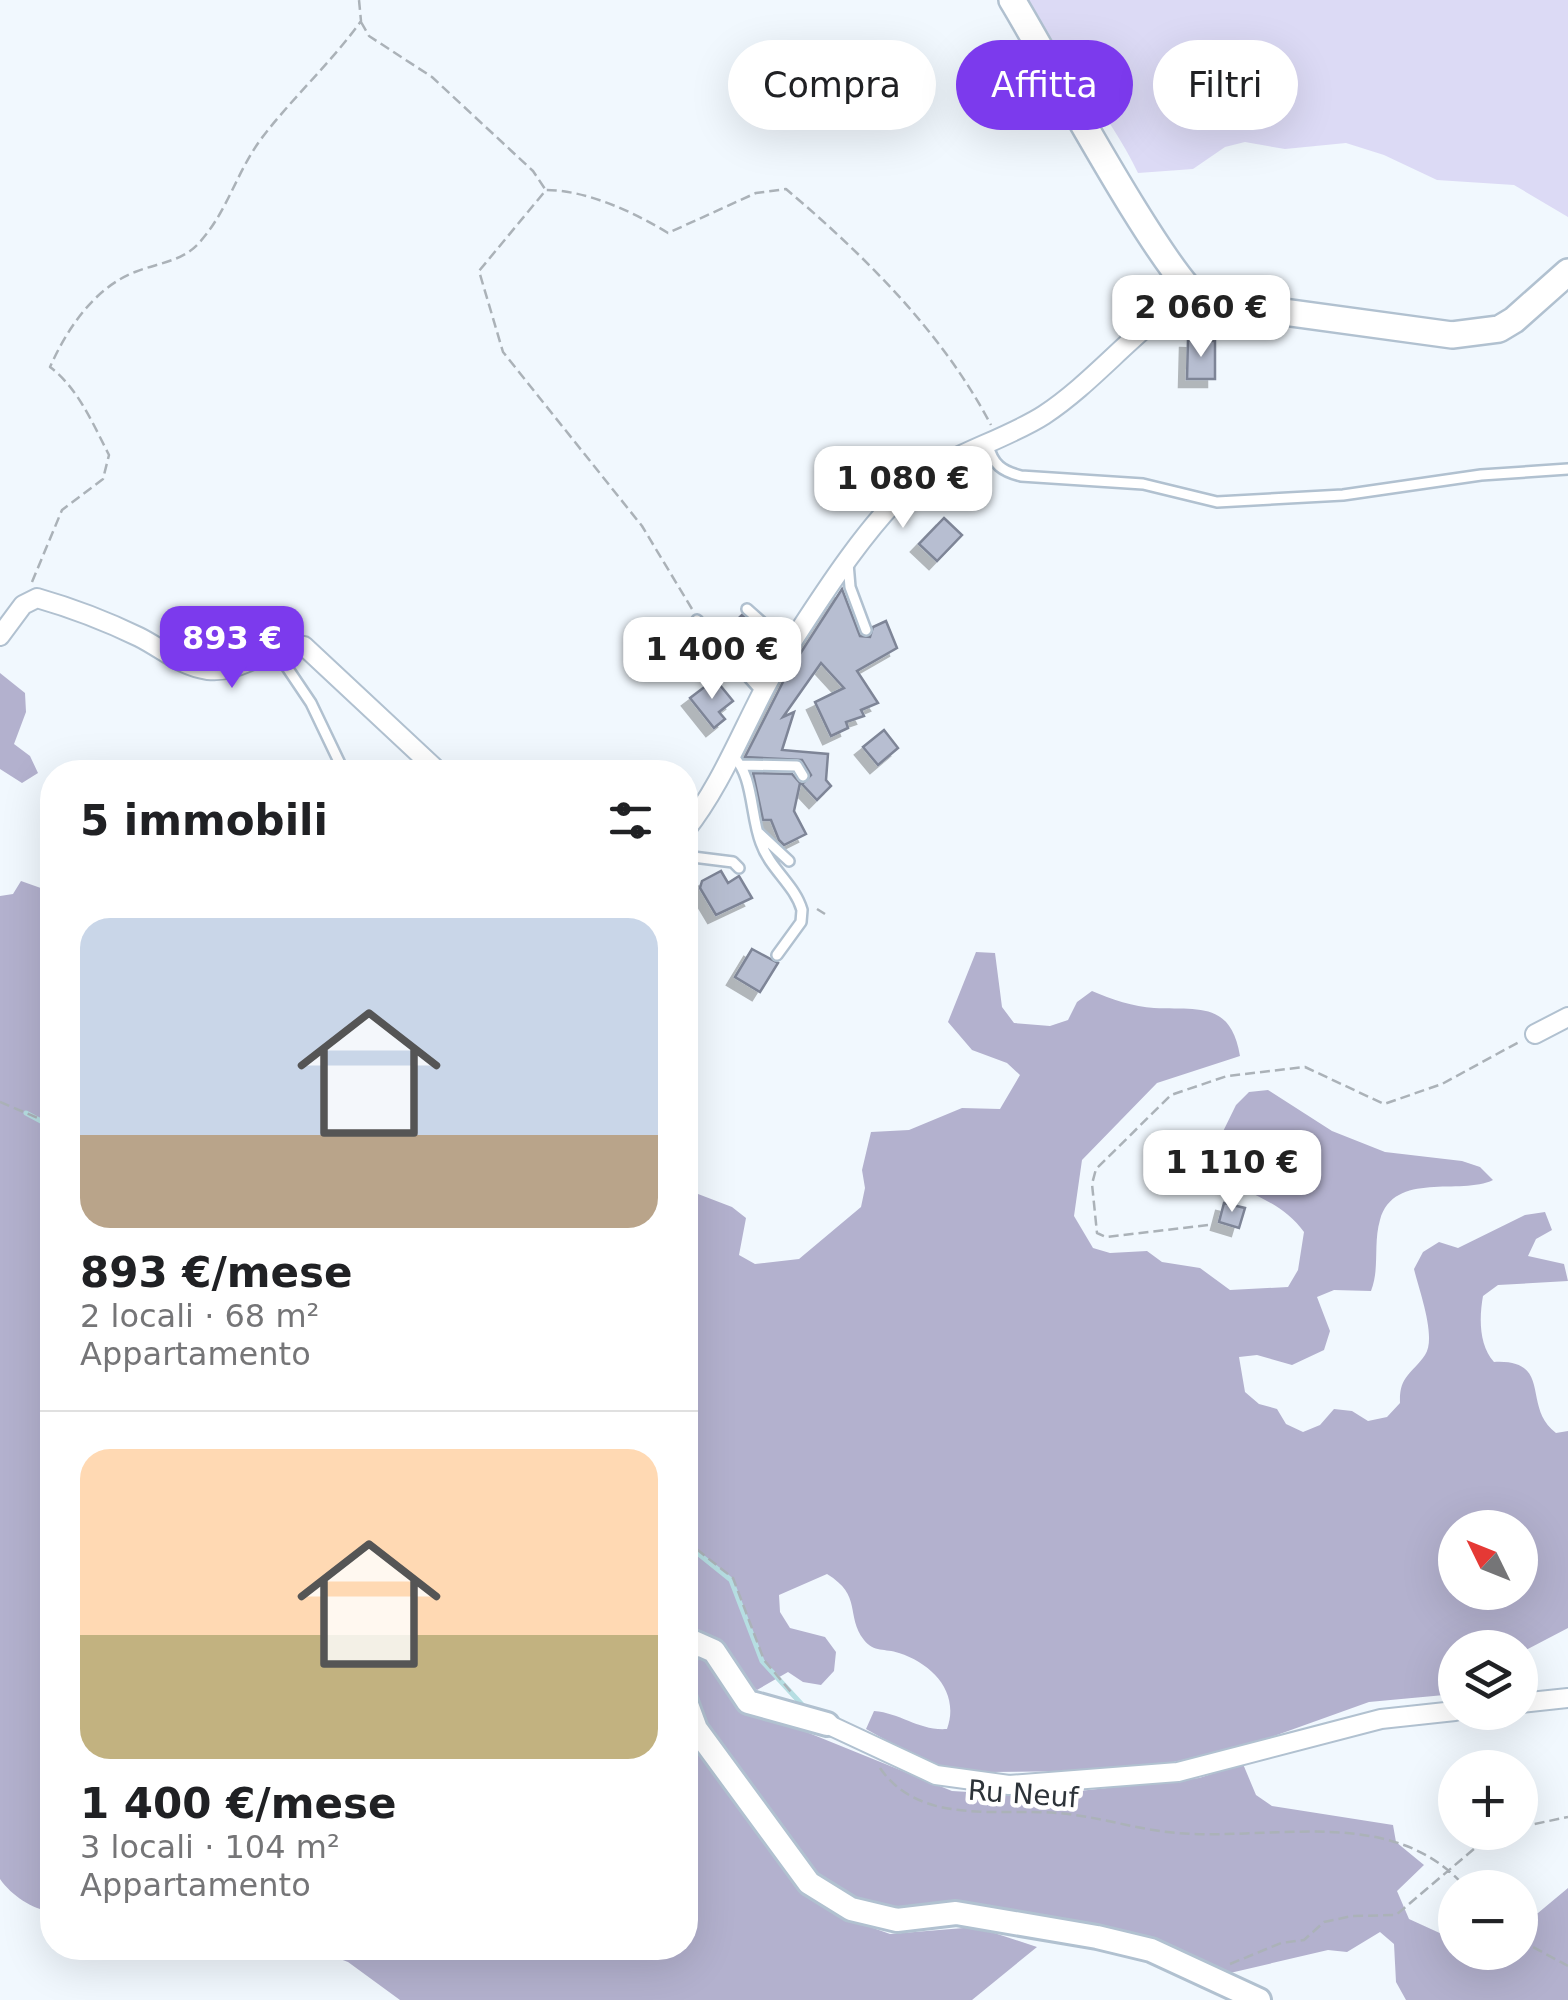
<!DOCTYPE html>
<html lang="it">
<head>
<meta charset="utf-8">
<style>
	:root { --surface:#fff; --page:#f6f6f6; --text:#202124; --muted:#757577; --line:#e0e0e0; --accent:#7c3aed }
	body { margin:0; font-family:"DejaVu Sans",sans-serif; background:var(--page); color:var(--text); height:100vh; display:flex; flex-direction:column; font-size:38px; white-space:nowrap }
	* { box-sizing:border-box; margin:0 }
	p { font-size:32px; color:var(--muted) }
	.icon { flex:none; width:55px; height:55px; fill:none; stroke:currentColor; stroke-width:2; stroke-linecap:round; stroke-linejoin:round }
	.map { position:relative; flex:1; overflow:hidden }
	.drawer { position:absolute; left:40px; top:760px; width:658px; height:1200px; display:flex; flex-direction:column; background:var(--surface); border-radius:40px; box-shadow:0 10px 40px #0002 }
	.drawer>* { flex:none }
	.hud { position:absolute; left:728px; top:40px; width:690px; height:90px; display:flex; gap:20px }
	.needle { width:65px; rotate:313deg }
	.controls { position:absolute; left:1438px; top:1510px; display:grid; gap:20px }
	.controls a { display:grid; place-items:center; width:100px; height:100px; border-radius:50%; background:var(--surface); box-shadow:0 10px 40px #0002; font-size:50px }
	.price { position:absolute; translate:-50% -85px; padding:0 22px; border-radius:20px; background:#fff; color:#222; font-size:32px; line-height:65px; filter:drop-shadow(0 2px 5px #0008) }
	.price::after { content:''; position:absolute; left:50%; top:60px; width:30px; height:22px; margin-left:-15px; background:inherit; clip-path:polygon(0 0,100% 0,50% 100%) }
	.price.current { background:var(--accent); color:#fff }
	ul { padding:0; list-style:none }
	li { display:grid; align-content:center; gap:20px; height:530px; padding:0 40px }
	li+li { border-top:2px solid var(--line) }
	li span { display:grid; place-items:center; height:310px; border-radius:30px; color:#555 }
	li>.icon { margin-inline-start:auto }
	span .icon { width:180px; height:180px; fill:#fffc; stroke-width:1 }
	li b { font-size:42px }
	h2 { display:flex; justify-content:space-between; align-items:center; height:120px; padding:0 40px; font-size:42px }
	.pill { padding:0 35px; border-radius:45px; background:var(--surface); box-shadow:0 10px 40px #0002; font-size:35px; line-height:90px }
	.pill.current { background:var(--accent); color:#fff }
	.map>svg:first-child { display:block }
	.green { fill:#dcdaf5 }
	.forest { fill:#b3b1ce; fill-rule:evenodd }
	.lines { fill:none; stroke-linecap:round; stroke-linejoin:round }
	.stream { stroke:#b6dee2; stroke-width:5 }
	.building { fill:#b7bed1; stroke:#7e8597; stroke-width:2.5; filter:url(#shadow) }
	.service-casing { stroke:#b1c1d0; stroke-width:14 }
	.minor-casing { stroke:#b1c1d0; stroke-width:22 }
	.tertiary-casing { stroke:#b1c1d0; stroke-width:28 }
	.secondary-casing { stroke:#b1c1d0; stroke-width:30 }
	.path { stroke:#abb2b8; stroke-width:2.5; stroke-dasharray:10 5; stroke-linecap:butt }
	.service { stroke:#fff; stroke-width:9 }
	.minor { stroke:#fff; stroke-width:18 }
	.tertiary { stroke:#fff; stroke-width:22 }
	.secondary { stroke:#fff; stroke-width:25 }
	.labels { text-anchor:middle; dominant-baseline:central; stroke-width:9; stroke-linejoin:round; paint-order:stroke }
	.street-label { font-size:28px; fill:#2d3339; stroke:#fff }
</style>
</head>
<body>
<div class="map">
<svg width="1568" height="2000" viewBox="0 0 1568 2000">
	<defs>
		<filter id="shadow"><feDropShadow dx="-8" dy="8" stdDeviation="0" flood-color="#0004"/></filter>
	</defs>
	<rect width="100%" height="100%" fill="#f1f8fe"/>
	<path class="green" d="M 1025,0 L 1568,0 L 1568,217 L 1514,185 L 1437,180 L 1384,155 L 1346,143 L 1285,149 L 1245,142 L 1225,147 L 1193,169 L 1138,173 C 1109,111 1059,60 1025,0 Z"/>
	<path class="forest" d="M 0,673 L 25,693 L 26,712 L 14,744 L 30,756 L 38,773 L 22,783 L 0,769 Z
		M 21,881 L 52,892 L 52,1912 C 32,1909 12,1896 0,1879 L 0,896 L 13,894 Z
		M 976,952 L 995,953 L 1002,1007 L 1014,1023 L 1050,1026 L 1068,1020 L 1077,1002 L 1092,991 C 1111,999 1134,1007 1154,1008 C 1198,1010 1231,1001 1240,1056 L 1157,1083 L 1082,1160 L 1074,1216 L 1093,1248 L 1110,1253 L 1147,1251 L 1162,1262 L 1200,1268 L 1230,1290 L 1288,1287 L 1298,1270 L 1304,1232 C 1281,1201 1247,1193 1214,1175 L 1211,1156 L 1236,1105 L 1249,1092 L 1268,1090 L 1332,1131 L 1385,1152 L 1462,1161 L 1480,1167 L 1493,1180 C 1461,1196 1394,1170 1380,1220 C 1373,1244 1380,1268 1371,1291 L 1334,1290 L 1317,1297 L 1330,1331 L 1324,1350 L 1292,1365 L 1257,1355 L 1239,1357 L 1245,1392 L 1259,1404 L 1277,1409 L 1286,1424 L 1303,1432 L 1320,1425 L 1334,1409 L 1352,1411 L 1368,1421 L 1387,1417 L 1400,1403 C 1399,1376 1411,1375 1425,1355 C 1437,1338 1419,1290 1414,1269 L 1423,1252 L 1439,1242 L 1458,1248 L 1525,1215 L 1545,1212 L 1552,1230 L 1536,1239 L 1528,1256 L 1564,1264 L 1568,1281 L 1498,1285 L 1483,1296 C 1479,1318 1479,1346 1494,1362 C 1554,1359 1521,1407 1556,1433 L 1568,1431 L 1568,1628 L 1520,1653 L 1520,1648 L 1455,1648 L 1455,1694 L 1369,1702 L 1249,1745 L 1169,1763 L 1083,1771 L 988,1772 L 930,1765 L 866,1729 L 874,1711 C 901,1713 919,1731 947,1729 C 960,1693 933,1664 899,1653 C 885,1648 874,1653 864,1640 C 845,1615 863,1596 827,1574 L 779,1595 L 780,1612 L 790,1628 L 825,1637 L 836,1652 L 834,1671 L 821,1685 L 803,1682 L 788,1672 L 757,1690 C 730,1674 726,1642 697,1629 L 685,1633 L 685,1189 L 732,1207 L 746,1218 L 739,1255 L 755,1264 L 799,1259 L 861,1207 L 865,1188 L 862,1170 L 871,1132 L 909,1130 L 962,1108 L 1000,1109 L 1020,1075 L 1007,1063 L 972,1050 L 948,1022 ZM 1455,1528 L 1520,1528 L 1520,1592 L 1455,1592 Z
		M 699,1654 L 742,1706 L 952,1791 L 1033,1796 L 1199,1778 L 1243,1764 L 1256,1795 L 1272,1806 L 1393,1825 L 1396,1842 L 1424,1865 L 1397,1891 L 1409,1919 L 1455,1940 L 1455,1952 L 1520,1952 L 1520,1921 L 1538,1913 L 1568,1888 L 1568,2000 L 1406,2000 L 1396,1982 L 1394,1944 L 1380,1932 L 1347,1952 L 1328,1950 L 1230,1973 L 1164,1948 L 1060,1919 L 961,1903 L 909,1911 L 858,1901 L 814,1874 L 741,1778 L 706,1723 L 688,1681 L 690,1661 Z
		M 685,1731 L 775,1859 L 809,1896 L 848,1919 L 890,1934 L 976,1927 L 1037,1947 L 972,2000 L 400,2000 L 348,1962 L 311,1948 L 685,1948 Z"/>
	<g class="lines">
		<path class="stream" d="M 26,1113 L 52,1127
			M 685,1543 L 731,1580 L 762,1661 L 806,1709"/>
	</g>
	<path class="building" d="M 1188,340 L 1215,341 L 1215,379 L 1187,379 Z
		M 944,518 L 962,535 L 937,561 L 919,544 Z
		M 842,589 L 860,636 L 870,637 L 873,627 L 886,621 L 897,648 L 857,671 L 878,703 L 861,710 L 864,716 L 846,722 L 848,728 L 831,736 L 815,702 L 844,688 L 821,663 L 783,717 L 794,712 L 782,750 L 828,754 L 826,780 L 831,786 L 817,800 L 802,784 L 811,775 L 802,760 L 745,757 L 787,674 Z
		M 742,615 L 775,645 L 758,675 L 721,635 Z
		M 715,679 L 733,701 L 719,712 L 725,719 L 714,728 L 690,698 Z
		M 884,730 L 898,748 L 878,765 L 863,747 Z
		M 753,773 L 792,774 L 800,783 L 794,811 L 806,834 L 784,845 L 779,840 L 771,820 L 763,820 Z
		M 721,871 L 728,883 L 739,876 L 752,898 L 716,915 L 700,888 L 702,881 Z
		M 752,949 L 778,963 L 760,992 L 735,977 Z
		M 1224,1203 L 1245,1208 L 1239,1228 L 1219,1222 Z"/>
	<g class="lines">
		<defs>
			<path id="service" d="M 988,445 C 993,465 1002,471 1021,476 L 1143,484 L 1217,502 L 1343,495 L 1481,475 L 1568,469
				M 848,563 L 850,587 L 866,630
				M 747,609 L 789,646
				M 697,620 L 761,691
				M 276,651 L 311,703 L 344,772
				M 732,755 C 754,775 750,815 761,843 C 770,869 795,885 802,910 L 801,922 L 777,955
				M 742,765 L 797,766 L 803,776
				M 759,833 L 789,861
				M 685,856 L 733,862 L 739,868"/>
			<path id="minor" d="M 0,636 L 23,605 L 37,598 C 72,608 106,621 139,637 C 163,649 180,666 208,670 C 242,674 269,644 304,646 L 439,772
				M 685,831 C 730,774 750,705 790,645 C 823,594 869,522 915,482 C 942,458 1009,438 1044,415 C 1097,380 1136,327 1191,294
				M 1535,1034 L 1568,1017
				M 1520,1703 L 1568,1698
				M 827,1724 L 936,1775 L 1009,1785 L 1178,1772 L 1381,1719 L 1455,1711"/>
			<path id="tertiary" d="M 685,1654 L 696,1643 L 714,1651 L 748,1702 L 827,1724
				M 685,1699 L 696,1729 L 809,1883 L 851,1909 L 897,1920 L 956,1913 L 1097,1937 L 1151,1950 L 1259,2000"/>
			<path id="secondary" d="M 1012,0 C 1044,52 1166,281 1203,301 L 1452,335 L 1499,329 L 1514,320 L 1568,272"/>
		</defs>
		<use href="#service" class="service-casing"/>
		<use href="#minor" class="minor-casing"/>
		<use href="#tertiary" class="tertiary-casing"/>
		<use href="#secondary" class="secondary-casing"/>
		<path class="path" d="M 361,22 L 369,36 L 432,77 L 533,171 L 545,189
			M 32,582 L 62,510 L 103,479 L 109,455 C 93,424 78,388 50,367 C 67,329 94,288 135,272 C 157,263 181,262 198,244 C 227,213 236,173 261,139 C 292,98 331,63 361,21 L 359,0
			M 692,609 L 642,526 L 503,352 L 479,271 L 546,190 C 586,190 634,212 668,233 L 756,193 L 786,189 C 865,256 942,332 991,425
			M 817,909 L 825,914
			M 0,1102 L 52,1124
			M 1208,1225 L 1106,1237 L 1097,1233 L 1092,1184 L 1096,1169 L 1171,1095 L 1227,1076 L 1305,1067 L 1384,1104 L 1442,1084 L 1519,1042
			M 685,1540 L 733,1578 L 764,1660 L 791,1692
			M 880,1768 C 920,1826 998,1808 1057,1813 C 1098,1816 1137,1830 1178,1833 C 1274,1841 1394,1804 1466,1888
			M 1520,1827 L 1568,1817
			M 1520,1940 L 1568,1966
			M 1230,1964 L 1281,1943 L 1304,1940 L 1324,1922 L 1352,1916 L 1396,1915 L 1488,1837 L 1501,1832"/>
		<use href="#service" class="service"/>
		<use href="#minor" class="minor"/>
		<use href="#tertiary" class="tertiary"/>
		<use href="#secondary" class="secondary"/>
	</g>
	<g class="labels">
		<g class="street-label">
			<text transform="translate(1023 1794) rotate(4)">Ru Neuf</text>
		</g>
	</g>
</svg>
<div class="controls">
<a><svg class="needle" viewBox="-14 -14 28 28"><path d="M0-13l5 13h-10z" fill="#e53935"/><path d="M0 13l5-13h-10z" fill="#757577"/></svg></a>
<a><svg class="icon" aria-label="layers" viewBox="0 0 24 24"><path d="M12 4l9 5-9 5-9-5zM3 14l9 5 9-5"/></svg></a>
<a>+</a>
<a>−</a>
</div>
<b class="price" style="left:1201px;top:360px">2 060 €</b>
<b class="price" style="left:903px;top:531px">1 080 €</b>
<b class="price current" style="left:232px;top:691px">893 €</b>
<b class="price" style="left:712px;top:702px">1 400 €</b>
<b class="price" style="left:1232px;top:1215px">1 110 €</b>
<div class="hud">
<a class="pill">Compra</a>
<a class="pill current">Affitta</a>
<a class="pill">Filtri</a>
</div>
<section class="drawer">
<h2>5 immobili<svg class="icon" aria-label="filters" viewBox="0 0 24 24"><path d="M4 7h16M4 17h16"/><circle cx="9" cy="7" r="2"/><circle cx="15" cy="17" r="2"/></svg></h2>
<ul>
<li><span style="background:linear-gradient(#c9d6e8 70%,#b9a48a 0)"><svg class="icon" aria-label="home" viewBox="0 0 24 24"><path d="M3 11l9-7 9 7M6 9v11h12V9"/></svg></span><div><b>893 €/mese</b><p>2 locali · 68 m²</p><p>Appartamento</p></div></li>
<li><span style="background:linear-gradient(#ffd9b3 60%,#c2b280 0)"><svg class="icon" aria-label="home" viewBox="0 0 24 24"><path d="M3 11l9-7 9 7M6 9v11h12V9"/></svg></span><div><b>1 400 €/mese</b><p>3 locali · 104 m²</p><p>Appartamento</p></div></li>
</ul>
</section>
</div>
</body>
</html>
